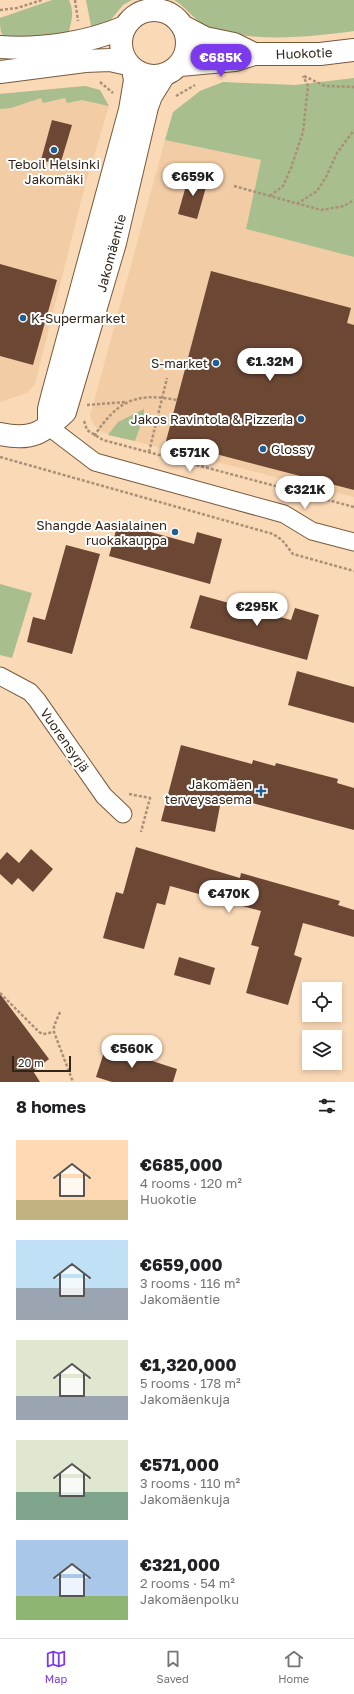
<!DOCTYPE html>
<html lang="en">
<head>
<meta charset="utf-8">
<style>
	:root { --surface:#fff; --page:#f2f2f2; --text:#202124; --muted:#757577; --line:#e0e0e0; --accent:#7c3aed }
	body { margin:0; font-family:"Golos Text",sans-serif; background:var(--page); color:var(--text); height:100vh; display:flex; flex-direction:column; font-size:15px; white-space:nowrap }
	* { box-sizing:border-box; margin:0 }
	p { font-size:13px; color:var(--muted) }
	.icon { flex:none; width:22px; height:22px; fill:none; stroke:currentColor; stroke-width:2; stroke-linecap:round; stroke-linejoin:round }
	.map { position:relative; height:1082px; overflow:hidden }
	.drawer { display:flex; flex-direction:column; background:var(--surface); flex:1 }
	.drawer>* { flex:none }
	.controls { position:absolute; left:302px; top:982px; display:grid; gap:8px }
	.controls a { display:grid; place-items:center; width:40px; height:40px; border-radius:0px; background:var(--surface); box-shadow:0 2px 6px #0003; font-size:20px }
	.scale { position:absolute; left:12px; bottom:10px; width:59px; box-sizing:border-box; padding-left:4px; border:2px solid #312518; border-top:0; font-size:11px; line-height:14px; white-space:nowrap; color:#312518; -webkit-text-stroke:3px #fff; paint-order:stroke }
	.price { position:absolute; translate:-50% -34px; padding:0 9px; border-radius:14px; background:#fff; color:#222; font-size:13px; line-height:26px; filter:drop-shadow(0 1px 2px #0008) }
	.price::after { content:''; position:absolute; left:50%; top:24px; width:12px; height:9px; margin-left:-6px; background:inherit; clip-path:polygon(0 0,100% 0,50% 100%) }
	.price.on { background:var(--accent); color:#fff }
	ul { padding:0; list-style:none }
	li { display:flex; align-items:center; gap:12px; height:100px; padding:0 16px }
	li span { display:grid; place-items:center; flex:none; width:112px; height:80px; border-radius:0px; color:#555 }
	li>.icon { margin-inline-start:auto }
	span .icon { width:48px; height:48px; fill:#fffc; stroke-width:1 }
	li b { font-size:17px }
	h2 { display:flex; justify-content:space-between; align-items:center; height:48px; padding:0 16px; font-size:17px }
	.menu { display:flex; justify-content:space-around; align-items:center; height:56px; border-top:1px solid var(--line); background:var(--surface); font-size:11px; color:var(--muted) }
	.menu a { display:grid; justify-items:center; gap:2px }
	.menu .on { color:var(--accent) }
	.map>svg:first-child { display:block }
	.built { fill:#f2cca4 }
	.green { fill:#a8be8e }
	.building { fill:#6b4734 }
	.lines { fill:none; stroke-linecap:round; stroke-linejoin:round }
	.street-casing { stroke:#775a3c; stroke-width:19 }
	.secondary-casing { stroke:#775a3c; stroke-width:24 }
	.path { stroke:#a99077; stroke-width:2.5; stroke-dasharray:3 2; stroke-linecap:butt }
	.street { stroke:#fff; stroke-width:17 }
	.secondary { stroke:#fff; stroke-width:22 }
	.poi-dot { fill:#1f5f95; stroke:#fff; stroke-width:1.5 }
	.labels { text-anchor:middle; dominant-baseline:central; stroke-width:4; stroke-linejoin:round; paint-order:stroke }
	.street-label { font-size:13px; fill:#312518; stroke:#fff }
	.poi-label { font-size:13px; fill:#312518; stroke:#fff; text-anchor:end }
</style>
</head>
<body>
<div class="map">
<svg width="354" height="1082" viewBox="0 0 354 1082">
	<rect width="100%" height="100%" fill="#fad9b7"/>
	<path class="built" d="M 85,86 L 100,90 L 109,106 L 83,193 L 35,384 L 27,393 L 0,402 L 0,94 Z
		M 165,140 L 261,160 L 246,229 L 354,257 L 354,497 L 111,435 L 102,432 L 94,425 L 90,416 Z"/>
	<path class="green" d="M 52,0 L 69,0 C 75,14 71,21 68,35 C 54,36 13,44 3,36 C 0,32 0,24 0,18 Z
		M 86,0 L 132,0 L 123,5 L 109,22 L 92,31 Z
		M 174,0 L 354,0 L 354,31 C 312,37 244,44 205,25 C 193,19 186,7 174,0 Z
		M 354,78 L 354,257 L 246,229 L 261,160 L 165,140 L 173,112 L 200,91 L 223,82 L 295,85 Z
		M 85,86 L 100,90 L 109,106 L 82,100 L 67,103 L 65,98 L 43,103 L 41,98 L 11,108 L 0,109 L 0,94 Z
		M 144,409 L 144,416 L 135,441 L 108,435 L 118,422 Z
		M 0,584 L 32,593 L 12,658 L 0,655 Z"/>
	<path class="building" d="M 52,120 L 72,125 L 60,165 L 41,160 Z
		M 189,175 L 208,180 L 197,219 L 178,214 Z
		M 0,264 L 57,280 L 33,365 L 0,356 Z
		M 211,271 L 351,308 L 347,323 L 354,325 L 354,490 L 166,441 Z
		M 118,523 L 194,544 L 197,532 L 222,539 L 210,584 L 109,556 Z
		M 66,545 L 100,554 L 72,654 L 27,642 L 33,617 L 45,620 Z
		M 200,595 L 291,620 L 295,608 L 319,615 L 307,660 L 190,628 Z
		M 297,671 L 354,687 L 354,723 L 288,705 Z
		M 181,745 L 252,764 L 253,760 L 275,766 L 276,763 L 338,779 L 337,783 L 354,788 L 354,830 L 222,795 L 215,832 L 161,821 Z
		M 136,847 L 240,878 L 241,873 L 340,901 L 338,905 L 354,910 L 354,937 L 303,923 L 294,955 L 302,958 L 288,1005 L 246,993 L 259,947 L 251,945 L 261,911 L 170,886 L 165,905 L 157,903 L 144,949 L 103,938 L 116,892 L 123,894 Z
		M 31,849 L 53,869 L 33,892 L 18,878 L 12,885 L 0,874 L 0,860 L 7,852 L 19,863 Z
		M 179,957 L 215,968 L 210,985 L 174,975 Z
		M 0,994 L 49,1059 L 33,1071 L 40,1082 L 0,1082 Z
		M 106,1046 L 177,1069 L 173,1082 L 112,1082 L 96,1077 Z"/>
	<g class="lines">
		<defs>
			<path id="street" d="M 49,427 L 95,462 L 284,514 L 312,531 L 354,542
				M 0,676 L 30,692 L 37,700 L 104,796 L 123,814"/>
			<path id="secondary" d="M121 43a33 33 0 1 1 66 0a33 33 0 1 1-66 0Z
				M 184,27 L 205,38 L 234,44 L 254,54
				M 0,47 C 41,50 87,43 125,27
				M 180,65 L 235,60 L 254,54 L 320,54 L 354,50
				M 0,72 L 85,61 L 110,60 L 128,64
				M 49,427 L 49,409 L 52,397 L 130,110 L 135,80 L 133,69
				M 0,434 C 31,441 43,433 65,412 L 115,243 L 147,107 L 151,96 L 164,75"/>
		</defs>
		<use href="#street" class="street-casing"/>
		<use href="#secondary" class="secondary-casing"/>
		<path class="path" d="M 75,0 L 78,21
			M 0,10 L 17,8 L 42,0
			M 304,76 L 325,86 L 354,87
			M 100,82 L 113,93
			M 176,96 L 195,85
			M 234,186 L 321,210 L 344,206 L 354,200
			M 270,196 L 283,186 L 291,168 L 303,132 L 308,86 L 303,76
			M 297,204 L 317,191 L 326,177 L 337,153 L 354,130
			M 87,405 L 126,402
			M 84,421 L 87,430 L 103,440 L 354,507
			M 94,436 C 118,401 134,392 177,400
			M 149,452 L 167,378
			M 0,457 L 273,534 L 282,540 L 293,554 L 354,571
			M 129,794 L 150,798 L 141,832
			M 0,993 L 39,1032 L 43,1034 L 54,1032
			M 60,1012 L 54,1026 L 54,1032 L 73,1082"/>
		<use href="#street" class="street"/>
		<use href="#secondary" class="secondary"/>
	</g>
	<g class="poi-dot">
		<circle cx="54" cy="150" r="4"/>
		<circle cx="23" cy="318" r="4"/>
		<circle cx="216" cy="363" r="4"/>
		<circle cx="301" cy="419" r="4"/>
		<circle cx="263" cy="449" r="4"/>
		<circle cx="175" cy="532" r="4"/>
		<path d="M259 785h4v4h4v4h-4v4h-4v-4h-4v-4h4z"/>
	</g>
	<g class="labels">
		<g class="street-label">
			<text transform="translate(304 53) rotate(-2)">Huokotie</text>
			<text transform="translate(111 253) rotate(-75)">Jakomäentie</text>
			<text transform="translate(65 740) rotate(55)">Vuorensyrjä</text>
		</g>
		<g class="poi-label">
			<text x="54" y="164" text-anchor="middle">Teboil Helsinki<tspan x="54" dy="15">Jakomäki</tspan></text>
			<text x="31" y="318" text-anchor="start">K-Supermarket</text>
			<text x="208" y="363">S-market</text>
			<text x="293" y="419">Jakos Ravintola &amp; Pizzeria</text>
			<text x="271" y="449" text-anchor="start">Glossy</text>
			<text x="167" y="525">Shangde Aasialainen<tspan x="167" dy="15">ruokakauppa</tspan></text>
			<text x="252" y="784">Jakomäen<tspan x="252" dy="15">terveysasema</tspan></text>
		</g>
	</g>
</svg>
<div class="controls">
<a><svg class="icon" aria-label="locate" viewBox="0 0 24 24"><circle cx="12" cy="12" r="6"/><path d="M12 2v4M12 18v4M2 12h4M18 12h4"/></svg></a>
<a><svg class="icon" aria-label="layers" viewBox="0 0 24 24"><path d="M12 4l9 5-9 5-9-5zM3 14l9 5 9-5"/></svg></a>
</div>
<div class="scale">20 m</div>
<b class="price on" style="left:221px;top:78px">€685K</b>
<b class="price" style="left:193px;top:197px">€659K</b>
<b class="price" style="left:270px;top:382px">€1.32M</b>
<b class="price" style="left:190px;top:473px">€571K</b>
<b class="price" style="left:305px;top:510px">€321K</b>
<b class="price" style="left:257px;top:627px">€295K</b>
<b class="price" style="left:229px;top:914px">€470K</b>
<b class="price" style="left:132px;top:1069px">€560K</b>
</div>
<section class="drawer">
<h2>8 homes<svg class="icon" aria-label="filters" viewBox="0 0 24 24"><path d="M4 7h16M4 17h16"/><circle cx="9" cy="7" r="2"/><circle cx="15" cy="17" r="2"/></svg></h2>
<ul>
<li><span style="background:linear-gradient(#ffd9b3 75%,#c2b280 0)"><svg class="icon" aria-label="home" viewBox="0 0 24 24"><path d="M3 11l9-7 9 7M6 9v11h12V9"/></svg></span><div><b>€685,000</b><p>4 rooms · 120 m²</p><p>Huokotie</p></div></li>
<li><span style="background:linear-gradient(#bfe0f5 60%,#9aa5b1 0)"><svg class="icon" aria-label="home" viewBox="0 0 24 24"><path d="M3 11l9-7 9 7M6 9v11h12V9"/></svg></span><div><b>€659,000</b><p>3 rooms · 116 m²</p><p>Jakomäentie</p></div></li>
<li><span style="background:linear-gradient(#dfe7d0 70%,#9aa5b1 0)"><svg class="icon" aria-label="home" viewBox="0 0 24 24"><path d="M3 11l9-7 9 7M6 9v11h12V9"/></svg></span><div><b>€1,320,000</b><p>5 rooms · 178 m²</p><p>Jakomäenkuja</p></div></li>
<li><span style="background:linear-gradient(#dfe7d0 65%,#7fa58c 0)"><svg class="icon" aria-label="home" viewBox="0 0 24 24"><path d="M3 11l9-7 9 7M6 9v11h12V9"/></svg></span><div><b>€571,000</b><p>3 rooms · 110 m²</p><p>Jakomäenkuja</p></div></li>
<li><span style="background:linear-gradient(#a9c7e8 70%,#8fb573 0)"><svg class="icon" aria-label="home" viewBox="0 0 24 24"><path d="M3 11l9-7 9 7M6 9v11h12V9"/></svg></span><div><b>€321,000</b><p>2 rooms · 54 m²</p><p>Jakomäenpolku</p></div></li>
</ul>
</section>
<nav class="menu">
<a class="on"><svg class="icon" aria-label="map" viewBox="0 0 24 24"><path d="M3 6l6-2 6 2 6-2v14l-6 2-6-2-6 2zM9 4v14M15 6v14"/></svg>Map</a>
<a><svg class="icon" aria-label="saved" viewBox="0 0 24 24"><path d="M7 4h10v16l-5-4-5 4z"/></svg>Saved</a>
<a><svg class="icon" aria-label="home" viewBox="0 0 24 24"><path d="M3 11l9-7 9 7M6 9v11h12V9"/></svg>Home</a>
</nav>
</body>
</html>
